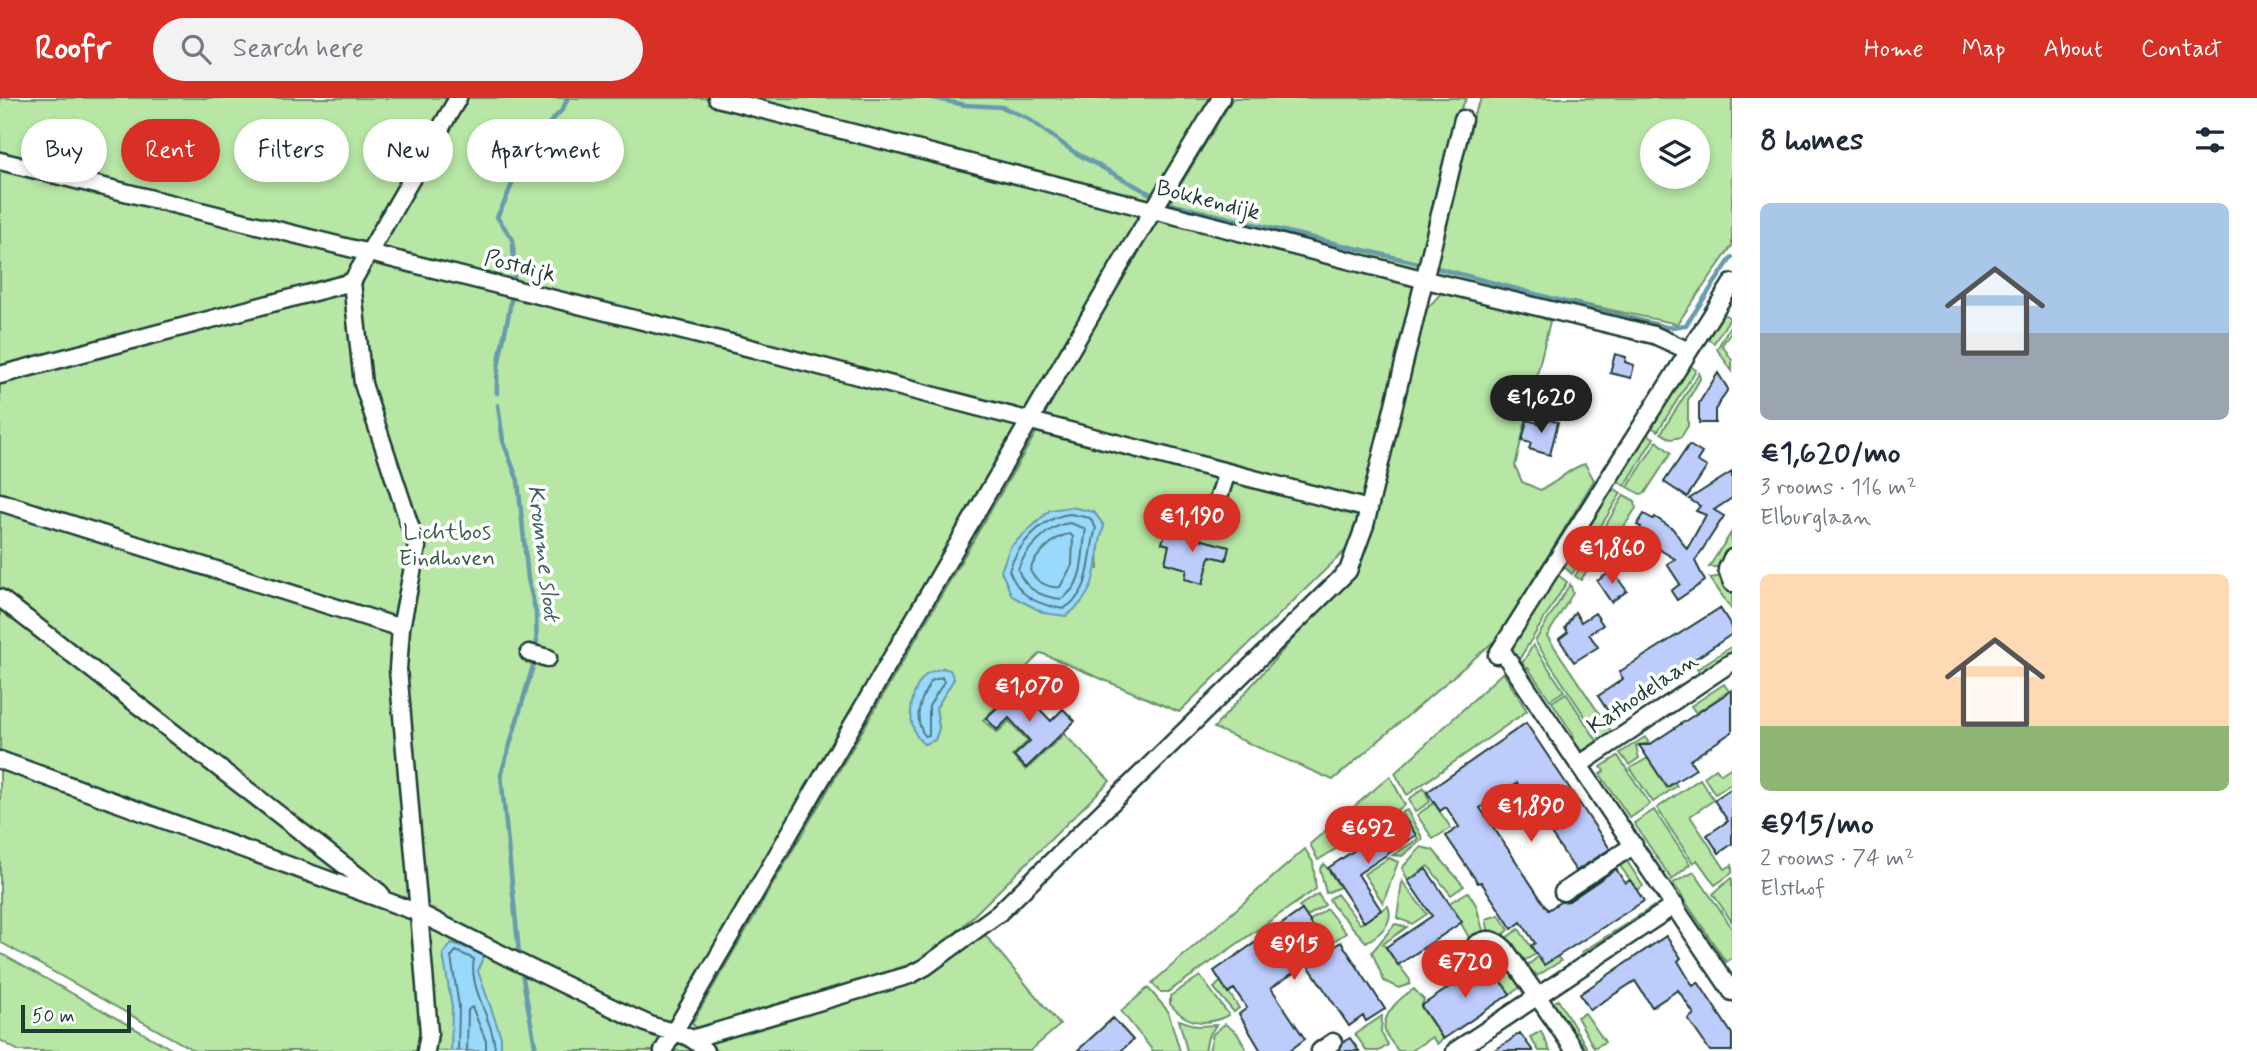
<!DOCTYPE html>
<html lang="en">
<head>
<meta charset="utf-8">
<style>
	:root { --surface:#fff; --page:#f2f2f3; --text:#1f2937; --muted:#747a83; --accent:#d93025 }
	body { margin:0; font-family:Mynerve,sans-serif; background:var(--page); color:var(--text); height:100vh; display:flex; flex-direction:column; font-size:26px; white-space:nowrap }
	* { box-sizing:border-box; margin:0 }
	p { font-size:23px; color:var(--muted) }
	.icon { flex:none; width:38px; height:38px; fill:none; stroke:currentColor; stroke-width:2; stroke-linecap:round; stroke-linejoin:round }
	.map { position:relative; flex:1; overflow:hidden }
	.details { display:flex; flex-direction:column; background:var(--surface); width:525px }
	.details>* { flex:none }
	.hud { position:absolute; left:21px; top:21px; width:665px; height:63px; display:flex; gap:14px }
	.tools { position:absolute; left:1640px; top:21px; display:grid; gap:14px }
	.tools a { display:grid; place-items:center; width:70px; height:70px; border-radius:50%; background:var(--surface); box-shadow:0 4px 10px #0003; font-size:35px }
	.scale { position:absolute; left:21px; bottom:18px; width:110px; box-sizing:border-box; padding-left:7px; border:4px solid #1f3d34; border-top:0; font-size:19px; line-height:24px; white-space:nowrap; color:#1f3d34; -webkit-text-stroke:5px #fff; paint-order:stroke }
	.price { position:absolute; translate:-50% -60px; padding:0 16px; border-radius:24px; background:var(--accent); color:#fff; font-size:23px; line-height:46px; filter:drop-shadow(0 2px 4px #0008) }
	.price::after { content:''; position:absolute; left:50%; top:42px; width:21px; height:16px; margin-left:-10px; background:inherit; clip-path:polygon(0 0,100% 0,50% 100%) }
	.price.selected { background:#222; color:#fff }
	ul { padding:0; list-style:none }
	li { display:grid; align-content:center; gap:14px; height:371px; padding:0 28px }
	li span { display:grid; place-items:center; height:217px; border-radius:10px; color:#555 }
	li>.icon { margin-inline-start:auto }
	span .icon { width:126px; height:126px; fill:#fffc; stroke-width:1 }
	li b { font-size:30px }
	h2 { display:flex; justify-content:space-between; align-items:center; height:84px; padding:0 28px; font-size:30px }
	.tag { padding:0 24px; border-radius:32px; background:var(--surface); box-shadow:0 4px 10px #0003; font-size:24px; line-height:63px }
	.tag.selected { background:var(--accent); color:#fff }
	header { display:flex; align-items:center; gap:42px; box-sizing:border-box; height:98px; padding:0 35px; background:var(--accent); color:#fff }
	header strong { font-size:33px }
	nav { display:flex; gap:38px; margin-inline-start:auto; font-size:24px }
	.search { width:490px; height:63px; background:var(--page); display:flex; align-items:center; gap:18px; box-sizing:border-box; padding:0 24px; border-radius:38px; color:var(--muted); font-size:26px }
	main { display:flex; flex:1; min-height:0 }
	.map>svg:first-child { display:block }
	.green { fill:#b7e6a5; stroke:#6b926c; stroke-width:2; fill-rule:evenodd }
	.water { fill:#99d9fb; stroke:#689bab; stroke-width:2 }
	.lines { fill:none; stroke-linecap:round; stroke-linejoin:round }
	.shore { stroke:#507b84; stroke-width:2 }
	.stream { stroke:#689bab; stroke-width:4.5 }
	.building { fill:#beccfc; stroke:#1f3d34; stroke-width:2 }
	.street-casing { stroke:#1f3d34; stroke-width:21 }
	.street { stroke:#fff; stroke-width:16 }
	.labels { text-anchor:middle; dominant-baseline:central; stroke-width:7; stroke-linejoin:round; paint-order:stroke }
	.street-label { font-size:23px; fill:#1f3d34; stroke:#fff }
	.park-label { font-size:23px; fill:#3d5f4b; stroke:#fff }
	.water-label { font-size:24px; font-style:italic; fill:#3e6466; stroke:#fff }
</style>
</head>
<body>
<header>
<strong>Roofr</strong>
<div class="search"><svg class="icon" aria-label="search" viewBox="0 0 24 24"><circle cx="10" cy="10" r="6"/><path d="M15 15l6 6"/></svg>Search here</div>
<nav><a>Home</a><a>Map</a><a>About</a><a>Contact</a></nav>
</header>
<main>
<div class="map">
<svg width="1732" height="953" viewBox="0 0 1732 953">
	<rect width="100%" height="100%" fill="#fff"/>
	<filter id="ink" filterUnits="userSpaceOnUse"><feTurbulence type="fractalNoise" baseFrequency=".0143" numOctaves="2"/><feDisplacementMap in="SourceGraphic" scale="14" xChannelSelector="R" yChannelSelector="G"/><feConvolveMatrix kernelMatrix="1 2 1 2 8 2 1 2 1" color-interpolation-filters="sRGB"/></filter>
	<g filter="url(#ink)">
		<path class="green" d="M 0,0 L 1211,0 L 1152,99 L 1170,104 L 1233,0 L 1467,0 L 1456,19 L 1468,28 L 1482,0 L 1732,0 L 1732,148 L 1677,226 L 1569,203 L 1667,228 L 1659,248 L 1519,211 L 1550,223 L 1515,368 L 1522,384 L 1540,392 C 1560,384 1566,371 1585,366 L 1594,382 L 1499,539 L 1333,682 L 1214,630 L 1351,475 L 1425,213 L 1441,195 L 1453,195 L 1421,185 L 1367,405 L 1040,322 L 684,927 L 711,953 L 195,953 L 0,844 ZM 1652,33 L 1698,33 L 1698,79 L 1652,79 Z
			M 1721,214 L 1730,220 L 1714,245 L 1706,240 Z
			M 1732,224 L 1732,233 L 1722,247 L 1732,262 L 1732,273 L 1717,251 Z
			M 1687,266 L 1696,272 L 1658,333 L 1649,328 Z
			M 1699,275 L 1700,281 L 1688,302 L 1688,328 L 1681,339 L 1671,341 L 1661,335 Z
			M 1037,333 L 1362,418 L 1352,446 L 1179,614 L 1041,555 L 1006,589 L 999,583 L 986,595 L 997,608 L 983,622 L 997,635 L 1009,623 L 1028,643 L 1012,658 L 1026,672 L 1064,636 L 1110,683 L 960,831 L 921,863 L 697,931 L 692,925 ZM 1094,414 L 1104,428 L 1099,444 L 1098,472 ZM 943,570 L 954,581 L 936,610 L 939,630 L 935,642 L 924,646 Z
			M 1645,335 L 1654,340 L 1625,388 L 1616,382 Z
			M 1657,343 L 1671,355 L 1645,395 L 1640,396 L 1628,389 Z
			M 1612,389 L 1621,395 L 1590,446 L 1580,437 Z
			M 1624,397 L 1635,403 L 1636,410 L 1612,447 L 1595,450 L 1593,448 Z
			M 1731,435 L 1732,449 L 1721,469 L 1709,469 Z
			M 1576,448 L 1585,454 L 1572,476 L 1562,467 Z
			M 1589,455 L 1594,461 L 1581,482 L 1575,478 Z
			M 1558,477 L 1567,484 L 1517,565 L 1512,555 L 1514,544 Z
			M 1722,478 L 1732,496 L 1732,512 L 1710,480 Z
			M 1570,486 L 1573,495 L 1547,538 L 1613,636 L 1602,644 L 1535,543 Z
			M 1533,547 L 1564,593 L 1550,602 L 1528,570 L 1520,569 Z
			M 1732,548 L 1732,557 L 1702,578 L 1697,571 Z
			M 1503,574 L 1527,613 L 1407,697 L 1395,675 Z
			M 1724,586 L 1729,593 L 1696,615 L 1691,608 Z
			M 1566,595 L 1599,646 C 1590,651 1581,658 1573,647 L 1574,638 L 1552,604 Z
			M 1645,639 L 1649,645 L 1636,648 L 1639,660 L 1629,667 L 1620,655 Z
			M 1618,658 L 1650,706 L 1630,720 L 1600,676 L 1604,673 L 1601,669 Z
			M 1648,660 L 1667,690 L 1675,685 L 1677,688 L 1653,704 L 1630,670 Z
			M 1732,669 L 1732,685 L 1715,696 L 1704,679 L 1716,670 L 1721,676 Z
			M 1390,678 L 1405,707 L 1318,762 L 1310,746 Z
			M 1700,681 L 1714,702 L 1690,718 L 1725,771 L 1732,767 L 1732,775 L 1715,787 L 1697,762 L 1693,765 L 1657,710 Z
			M 1424,690 L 1430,704 L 1415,714 L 1409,701 Z
			M 1434,705 L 1451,730 L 1433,741 L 1417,717 Z
			M 1407,712 L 1423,741 L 1402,758 L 1393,757 L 1418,741 L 1401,715 Z
			M 1654,712 L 1690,766 L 1672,782 L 1634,725 Z
			M 1421,749 L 1433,752 L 1464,788 L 1451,797 L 1428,768 L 1408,783 L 1402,770 Z
			M 1305,751 L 1313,764 L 1316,791 L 1168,894 L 1160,894 L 1152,885 Z
			M 1389,760 L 1398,764 L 1383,805 L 1364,776 Z
			M 1625,760 L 1643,788 L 1637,792 L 1618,765 Z
			M 1324,766 L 1340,789 L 1326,795 L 1320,771 Z
			M 1694,774 L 1732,830 L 1732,860 L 1726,864 L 1673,785 Z
			M 1731,780 L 1732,781 L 1732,824 L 1713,796 Z
			M 1402,783 L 1427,816 L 1412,826 L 1397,820 Z
			M 1468,794 L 1476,807 L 1484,836 L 1470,841 L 1449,805 Z
			M 1318,796 L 1325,807 L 1306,819 L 1299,808 Z
			M 1337,796 L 1360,826 L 1388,808 C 1395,825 1379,837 1366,844 L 1333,808 L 1329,801 Z
			M 1654,808 L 1656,812 L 1585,859 L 1582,854 Z
			M 1327,811 L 1346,835 L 1326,848 L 1309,823 Z
			M 1499,817 L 1509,832 L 1500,839 L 1489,836 L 1486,821 Z
			M 1395,826 L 1407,829 L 1383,846 L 1410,882 L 1410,886 L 1399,890 L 1384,883 L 1372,854 Z
			M 980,831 L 1060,927 L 1030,953 L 716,953 L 708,942 L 907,885 Z
			M 1519,831 L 1536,856 L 1522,864 L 1503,842 Z
			M 1492,847 L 1522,883 L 1519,885 L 1521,889 L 1510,896 L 1478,853 Z
			M 0,855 L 175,953 L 19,953 L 0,942 Z
			M 1557,858 L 1561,863 L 1537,878 L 1535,875 L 1531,877 L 1525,869 L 1538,859 L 1544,867 Z
			M 1200,878 L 1229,917 C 1205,929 1186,926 1170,906 L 1170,898 Z
			M 1221,883 L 1239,910 L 1234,914 L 1214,890 Z
			M 1148,890 L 1168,913 L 1180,953 L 1153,953 L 1121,913 Z
			M 1414,891 L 1424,902 L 1421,909 L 1443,941 L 1437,946 L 1432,939 L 1411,953 L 1398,953 C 1394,947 1387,940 1385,933 C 1381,916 1402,898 1414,891 Z
			M 1558,902 L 1589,953 L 1582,953 L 1552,906 Z
			M 1585,915 L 1605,944 L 1594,950 L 1577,919 Z
			M 1382,918 L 1381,934 L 1388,947 L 1379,953 L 1367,953 L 1355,936 Z
			M 1179,922 L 1197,928 L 1216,927 L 1208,939 L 1205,953 L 1187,953 Z
			M 1225,926 L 1237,935 L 1247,953 L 1209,953 L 1213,936 Z
			M 1541,933 L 1550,953 L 1539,953 L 1530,939 Z"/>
		<path class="water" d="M 1071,409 L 1094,414 L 1104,428 C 1092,465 1103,492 1066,518 L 1044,515 L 1012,498 L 1001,473 L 1010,449 L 1050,412 Z
			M 943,570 L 950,572 L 954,581 L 936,610 L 939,630 L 935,642 L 924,646 C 905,633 908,591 927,576 C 931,573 938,572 943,570 Z
			M 452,845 L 484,856 L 478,873 L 501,939 L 501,953 L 451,953 L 452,909 L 443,856 Z"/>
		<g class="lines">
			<path class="shore" d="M 1070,416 L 1090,420 L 1096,430 C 1087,459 1094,494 1063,511 C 1036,506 1019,499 1009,472 C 1018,447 1042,419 1070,416 Z
				M 1070,425 L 1086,431 C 1081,455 1086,487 1061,501 C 1042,499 1024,491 1018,471 C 1026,451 1048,427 1070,425 Z
				M 1070,436 L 1073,439 L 1072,467 L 1060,489 C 1050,491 1034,483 1030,472 C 1034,459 1055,437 1070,436 Z
				M 942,579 L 944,584 L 929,608 L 929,637 L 925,638 C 912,620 921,600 931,583 Z
				M 458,953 L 459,908 L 451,859 L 456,853 L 474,861 C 468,891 494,922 495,953
				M 467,953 L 468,912 L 472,909 L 486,943 L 486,953"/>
			<path class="stream" d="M 933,0 L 965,7 L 1002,9 L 1027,20 L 1074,54 L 1156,99
				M 1166,105 L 1422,166 L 1664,230 L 1686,227 L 1732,159
				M 514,180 L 513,142 L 497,119 L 505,103 L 528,47 L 562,12 L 568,0
				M 497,295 C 495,261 509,228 512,194
				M 498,307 L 503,343 L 518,383 L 528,481 L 536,515 L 537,553
				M 519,855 L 501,677 L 535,561
				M 522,875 L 536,953"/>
		</g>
		<path class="building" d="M 1615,256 L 1626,259 L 1625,264 L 1634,267 L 1631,280 L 1610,275 Z
			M 1718,275 L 1728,291 L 1715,312 L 1715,325 L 1699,325 L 1699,305 Z
			M 1543,320 L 1558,324 L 1550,357 L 1529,351 L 1531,345 L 1522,343 L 1527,322 L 1542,326 Z
			M 1689,347 L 1702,355 L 1697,363 L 1707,369 L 1687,399 L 1664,384 Z
			M 1732,374 L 1732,400 L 1714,412 L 1724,418 L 1695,463 L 1705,483 L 1677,502 L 1671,493 L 1680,486 L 1667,466 L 1675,461 L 1647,444 L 1637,460 L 1628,454 L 1641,429 L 1637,427 L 1644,416 L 1653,421 L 1655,419 L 1673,431 L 1687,451 L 1706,417 L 1696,413 L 1700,408 L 1689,401 Z
			M 1166,432 L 1229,449 L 1226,462 L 1210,458 L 1203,486 L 1185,481 L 1187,471 L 1165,465 L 1169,447 L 1162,445 Z
			M 1612,473 L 1627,493 L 1611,504 L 1597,483 Z
			M 1720,510 L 1732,529 L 1732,536 L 1611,618 L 1598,598 L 1623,581 L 1619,574 Z
			M 1575,514 L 1581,524 L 1595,515 L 1603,527 L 1589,536 L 1598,549 L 1574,564 L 1559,541 L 1568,534 L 1565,530 Z
			M 1002,588 L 1022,606 L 1029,600 L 1051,623 L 1063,611 L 1075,623 L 1026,670 L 1014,658 L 1030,643 L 1009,620 L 997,632 L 986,620 L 999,608 L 991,600 Z
			M 1732,592 L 1732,634 L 1690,662 L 1696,671 L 1667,689 L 1639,647 L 1649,647 Z
			M 1526,625 L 1610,751 L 1576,773 L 1517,685 L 1480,710 L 1502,742 L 1548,812 L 1560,804 L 1569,803 L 1616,771 L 1625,785 L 1630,782 L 1644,803 L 1544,867 L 1531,848 L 1535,845 L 1521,824 L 1512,831 L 1481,784 L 1478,785 L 1446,738 L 1459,729 L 1446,709 L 1440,713 L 1427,694 Z
			M 1732,690 L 1732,746 L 1719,755 L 1707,737 L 1728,723 L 1714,702 Z
			M 1404,719 L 1416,737 L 1358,776 L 1381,812 L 1364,824 L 1328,770 Z
			M 1426,771 L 1462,824 L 1398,867 L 1386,849 L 1432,818 L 1408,783 Z
			M 1302,812 L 1329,852 L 1341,844 L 1385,911 L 1366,923 L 1363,918 L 1349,928 L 1307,866 L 1271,890 L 1305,941 L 1289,953 L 1261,953 L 1239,916 L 1247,910 L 1234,891 L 1228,895 L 1214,873 Z
			M 1666,838 L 1681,860 L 1678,863 L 1693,888 L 1698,884 L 1732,936 L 1732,953 L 1710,953 L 1688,921 L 1694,916 L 1678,892 L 1652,909 L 1635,883 L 1590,912 L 1580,896 Z
			M 1488,864 L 1510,896 L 1443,941 L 1421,908 Z
			M 1113,920 L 1133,942 L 1121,953 L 1077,953 Z
			M 1520,935 L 1533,953 L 1493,953 L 1509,943 Z
			M 1350,940 L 1359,953 L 1338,953 L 1343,944 Z"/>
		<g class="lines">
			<defs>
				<path id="street" d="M 458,0 L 352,184 L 363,286 L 417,449 L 401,530 L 398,571 L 419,815 C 495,853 570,891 648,926 C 671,936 688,932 705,953
					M 717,0 L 1426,182 L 1654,237 L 1687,252
					M 0,63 L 731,245 L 1227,374
					M 0,277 L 352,184
					M 0,404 L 401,530
					M 1210,427 L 1227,374 L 1369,411
					M 1732,460 L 1727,471 L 1732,485
					M 0,500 L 380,795
					M 1502,553 L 1732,894
					M 529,555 L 548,560
					M 1497,557 L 1732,185
					M 0,662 L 419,815 L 429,935 L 426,953
					M 1579,667 L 1732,564
					M 1563,794 L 1634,747
					M 1476,846 C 1488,839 1495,841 1505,851 L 1575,953
					M 695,940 L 910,877 L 925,869 L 999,815 L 1348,473 L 1365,427 L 1463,21
					M 663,953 L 1123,162 L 1221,0
					M 1320,953 L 1333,944
					M 1455,953 L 1675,807"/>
			</defs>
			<use href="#street" class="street-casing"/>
			<use href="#street" class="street"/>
		</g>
	</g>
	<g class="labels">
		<g class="street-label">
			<text transform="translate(1208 103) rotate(14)">Bokkendijk</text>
			<text transform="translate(520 169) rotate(14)">Postdijk</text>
			<text transform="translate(1643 596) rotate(-34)">Kathodelaan</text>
		</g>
		<g class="park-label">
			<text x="447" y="435">Lichtbos<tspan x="447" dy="26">Eindhoven</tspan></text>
		</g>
		<g class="water-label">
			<text transform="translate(543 455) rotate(83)">Kromme sloot</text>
		</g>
	</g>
</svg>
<div class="tools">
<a><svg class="icon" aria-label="layers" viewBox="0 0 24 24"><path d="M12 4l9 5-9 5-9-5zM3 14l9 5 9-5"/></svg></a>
</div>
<div class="scale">50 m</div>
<b class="price selected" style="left:1541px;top:337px">€1,620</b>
<b class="price" style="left:1192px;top:456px">€1,190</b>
<b class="price" style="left:1612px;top:488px">€1,860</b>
<b class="price" style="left:1029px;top:626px">€1,070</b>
<b class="price" style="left:1531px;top:746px">€1,890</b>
<b class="price" style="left:1368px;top:768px">€692</b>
<b class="price" style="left:1294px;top:884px">€915</b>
<b class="price" style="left:1465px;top:902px">€720</b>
<div class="hud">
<a class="tag">Buy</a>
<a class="tag selected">Rent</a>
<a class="tag">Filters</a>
<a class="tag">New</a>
<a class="tag">Apartment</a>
</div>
</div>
<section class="details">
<h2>8 homes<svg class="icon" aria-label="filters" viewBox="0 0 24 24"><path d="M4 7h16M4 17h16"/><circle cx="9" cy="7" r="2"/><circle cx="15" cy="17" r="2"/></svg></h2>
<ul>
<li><span style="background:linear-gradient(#a9c7e8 60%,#9aa5b1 0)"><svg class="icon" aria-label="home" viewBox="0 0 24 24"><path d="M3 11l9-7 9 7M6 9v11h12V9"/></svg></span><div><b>€1,620/mo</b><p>3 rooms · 116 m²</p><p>Elburglaan</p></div></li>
<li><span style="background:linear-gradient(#ffd9b3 70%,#8fb573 0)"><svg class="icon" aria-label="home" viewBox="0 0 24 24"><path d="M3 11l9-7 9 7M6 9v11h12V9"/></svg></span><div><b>€915/mo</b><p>2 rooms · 74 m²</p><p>Elsthof</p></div></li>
</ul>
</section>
</main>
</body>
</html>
